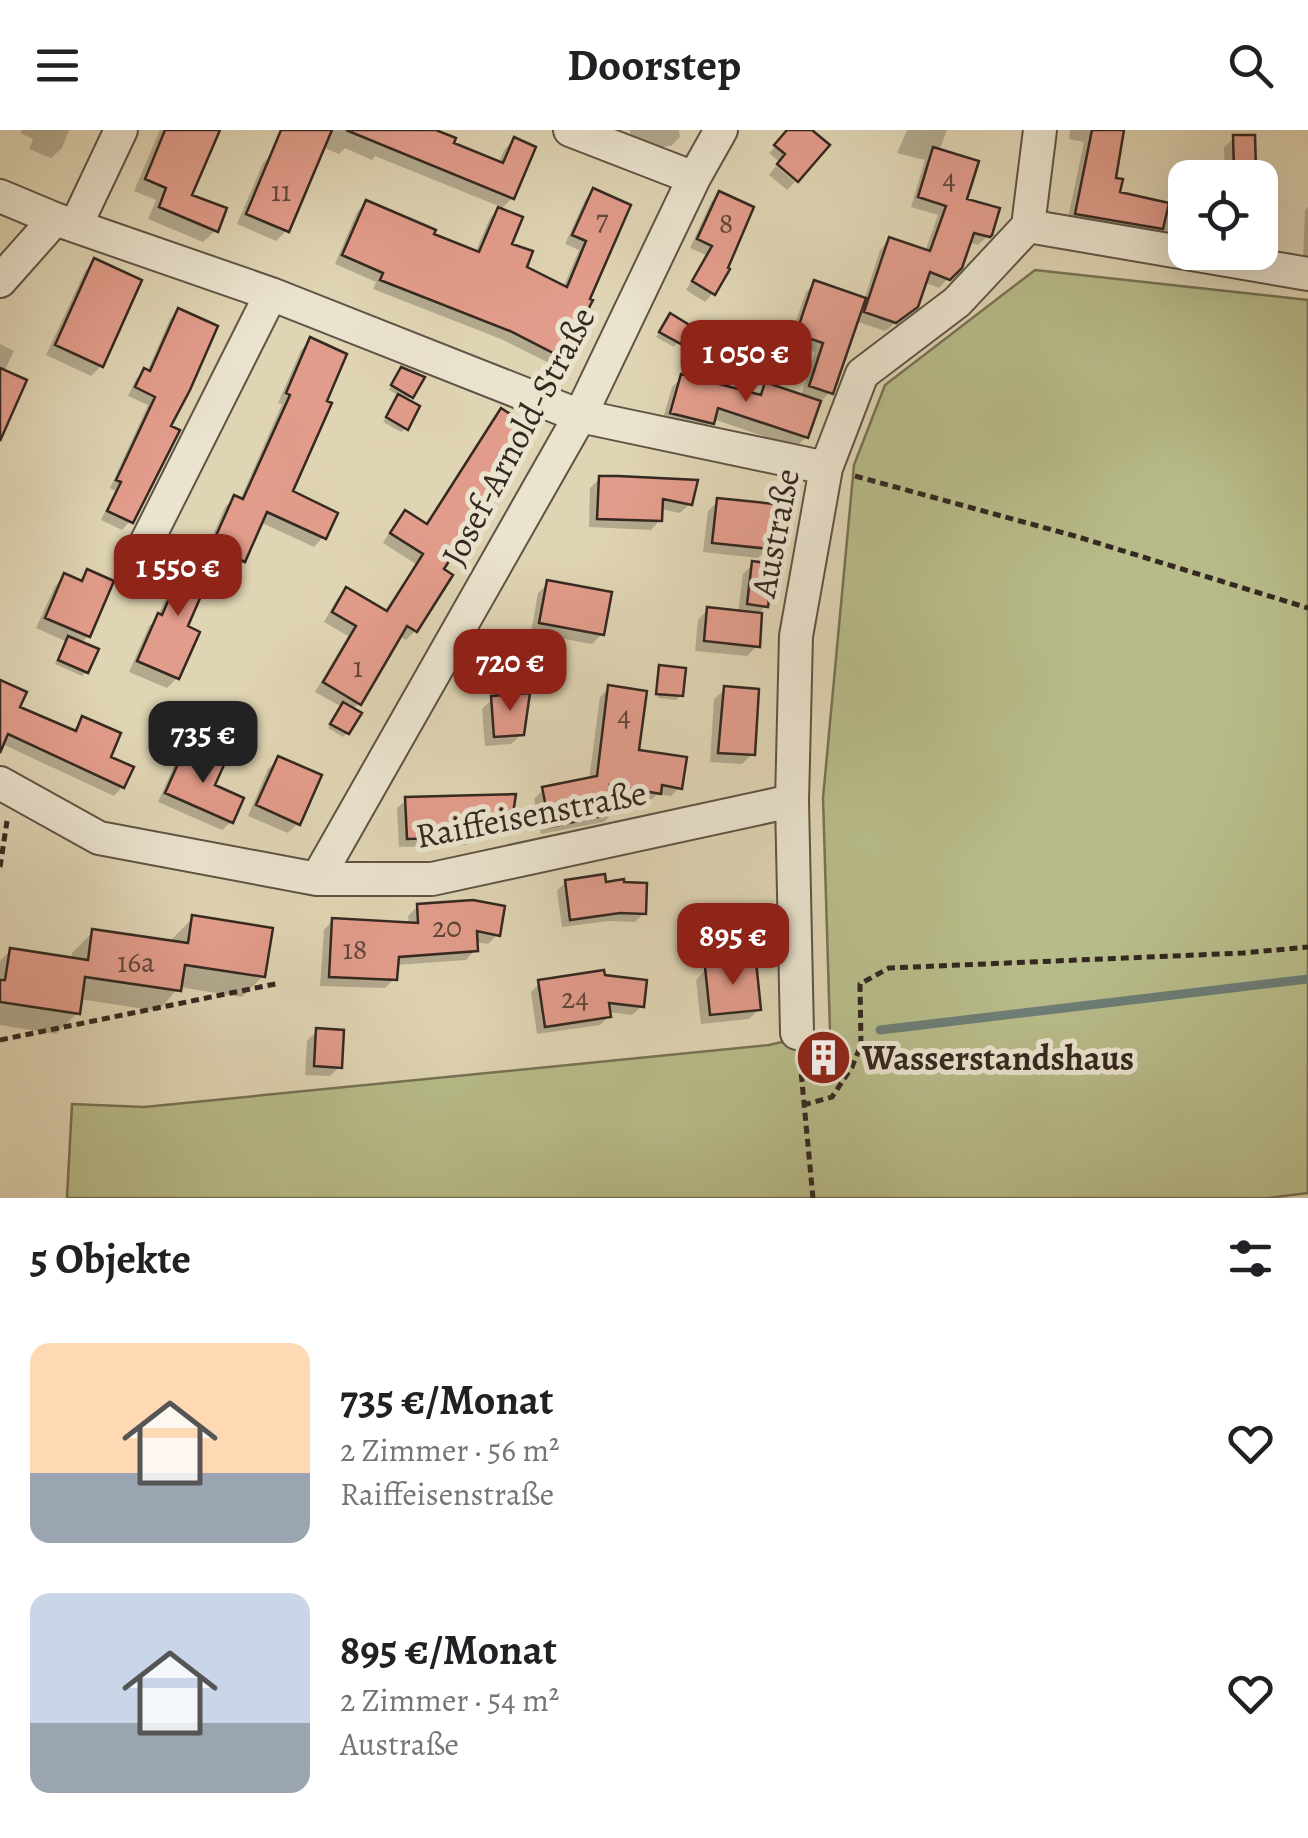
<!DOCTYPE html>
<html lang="de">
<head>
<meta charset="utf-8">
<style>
	:root { --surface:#fff; --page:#f2f2f2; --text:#202124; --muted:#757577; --accent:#8f2418 }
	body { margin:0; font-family:Alegreya,serif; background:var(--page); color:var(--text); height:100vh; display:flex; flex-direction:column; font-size:38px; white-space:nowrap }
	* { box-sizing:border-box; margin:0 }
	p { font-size:32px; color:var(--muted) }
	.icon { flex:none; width:55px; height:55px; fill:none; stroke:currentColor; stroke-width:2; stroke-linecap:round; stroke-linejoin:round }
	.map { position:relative; height:1068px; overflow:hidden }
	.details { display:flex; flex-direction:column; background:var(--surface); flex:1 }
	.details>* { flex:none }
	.tools { position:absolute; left:1168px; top:30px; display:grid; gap:20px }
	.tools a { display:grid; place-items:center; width:110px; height:110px; border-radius:20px; background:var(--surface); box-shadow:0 10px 40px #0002; font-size:50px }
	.price { position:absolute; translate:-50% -85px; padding:0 22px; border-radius:20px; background:var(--accent); color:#fff; font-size:32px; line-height:65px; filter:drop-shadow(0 2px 5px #0008) }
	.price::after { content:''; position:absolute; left:50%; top:60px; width:30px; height:22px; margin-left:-15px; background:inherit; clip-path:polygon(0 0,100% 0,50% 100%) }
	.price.current { background:#222; color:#fff }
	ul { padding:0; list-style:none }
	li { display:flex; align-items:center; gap:30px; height:250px; padding:0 30px }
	li span { display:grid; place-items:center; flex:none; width:280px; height:200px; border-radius:20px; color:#555 }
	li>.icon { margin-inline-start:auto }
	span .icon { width:120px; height:120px; fill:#fffc; stroke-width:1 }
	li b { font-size:42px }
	h2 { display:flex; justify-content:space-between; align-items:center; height:120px; padding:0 30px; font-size:42px }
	header { display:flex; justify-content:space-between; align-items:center; height:130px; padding:0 30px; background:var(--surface); font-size:45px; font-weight:700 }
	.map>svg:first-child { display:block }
	.green { fill:#b7bb89; stroke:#767254; stroke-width:2.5 }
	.shadow { fill:#0003 }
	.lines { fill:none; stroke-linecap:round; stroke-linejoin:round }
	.stream { stroke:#6d7e76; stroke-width:9 }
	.building { fill:#e29c8b; stroke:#342820; stroke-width:2.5 }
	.minor-casing { stroke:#5f5345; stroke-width:36 }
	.path { stroke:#342820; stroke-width:5; stroke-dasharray:8 5; stroke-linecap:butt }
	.minor { stroke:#eae3ce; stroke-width:32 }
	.labels { text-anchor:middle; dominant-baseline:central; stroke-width:10; stroke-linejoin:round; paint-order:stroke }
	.number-label { font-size:30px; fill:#60453b }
	.street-label { font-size:35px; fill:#342820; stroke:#eae3ce }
	.poi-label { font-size:35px; font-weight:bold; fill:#342820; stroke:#eae3ce; text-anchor:start }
</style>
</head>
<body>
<header><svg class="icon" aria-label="menu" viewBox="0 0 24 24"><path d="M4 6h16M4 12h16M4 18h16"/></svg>Doorstep<svg class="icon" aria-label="search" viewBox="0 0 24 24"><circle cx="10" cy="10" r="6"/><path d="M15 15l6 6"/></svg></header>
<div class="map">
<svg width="1308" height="1068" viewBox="0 0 1308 1068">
	<rect width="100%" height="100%" fill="#dfd4b3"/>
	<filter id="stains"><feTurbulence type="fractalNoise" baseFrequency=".002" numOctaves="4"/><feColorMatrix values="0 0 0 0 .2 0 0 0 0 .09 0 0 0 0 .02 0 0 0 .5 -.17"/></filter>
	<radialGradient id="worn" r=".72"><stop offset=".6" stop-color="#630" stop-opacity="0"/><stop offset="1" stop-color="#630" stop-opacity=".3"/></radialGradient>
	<path class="green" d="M 1035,140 L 1308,170 L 1308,1063 L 1269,1068 L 67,1068 L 72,974 L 144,977 L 769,915 L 830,901 L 823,668 L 854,335 L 885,255 Z"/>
	<path class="shadow" d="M 22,0 L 69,0 L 62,18 L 51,28 L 29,19 L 33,9 L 20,3 Z
		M 160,0 L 217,0 L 189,67 L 216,100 L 203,112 L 148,89 L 156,70 L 134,61 Z
		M 289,0 L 430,0 L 450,14 L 498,34 L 504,20 L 514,10 L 512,68 L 500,80 L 509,115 L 524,138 L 563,158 L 579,120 L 565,114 L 585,70 L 594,61 L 628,77 L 561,226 L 553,235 L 501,209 L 373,159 L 376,152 L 335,134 L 357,82 L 366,73 L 475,123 L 490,88 L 501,77 L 375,26 L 372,30 L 345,18 L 339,24 L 322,17 L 286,101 L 276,111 L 237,94 L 263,33 L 273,23 Z
		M 630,0 L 679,0 L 680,7 L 671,16 L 646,19 L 632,14 Z
		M 789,0 L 809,0 L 798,48 L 769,23 L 766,27 Z
		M 907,0 L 947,0 L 939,21 L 964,71 L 990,104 L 978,115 L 968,112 L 960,136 L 939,158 L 924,152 L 905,186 L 885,201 L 855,191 L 830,262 L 821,271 L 818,270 L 806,307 L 796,317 L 713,289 L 702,303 L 662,292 L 672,257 L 682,247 L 756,265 L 766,255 L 801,266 L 815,222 L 788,213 L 806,162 L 815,153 L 864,170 L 880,120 L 889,110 L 925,122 L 938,85 L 911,77 L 925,30 L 897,23 Z
		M 1070,0 L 1122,0 L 1113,50 L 1117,64 L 1182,79 L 1185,76 L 1185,113 L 1067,93 L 1084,12 L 1069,9 Z
		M 1252,7 L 1253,48 L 1225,48 L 1224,17 L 1234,8 Z
		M 776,36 L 795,52 L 787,60 L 769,45 Z
		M 719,64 L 713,163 L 705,172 L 686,160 L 706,125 L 690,118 L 711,72 Z
		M 1308,77 L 1308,129 L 1303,129 L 1305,80 Z
		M 95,131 L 101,236 L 91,246 L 46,225 L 85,141 Z
		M 179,181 L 168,297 L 130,391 L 122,400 L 101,390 L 115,361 L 110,358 L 148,275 L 128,266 L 136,249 L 144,241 L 147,242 L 170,189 Z
		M 666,191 L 688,197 L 674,217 L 656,207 Z
		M 311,210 L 289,363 L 323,407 L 314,417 L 260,392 L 243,431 L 233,440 L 213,431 L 185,498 L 177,548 L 167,558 L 129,542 L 149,496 L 157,488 L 182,431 L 192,421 L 204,426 L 225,377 L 235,368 L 240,370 L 282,274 L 278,273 L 301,220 Z
		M 0,214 L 14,221 L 4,242 L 0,306 Z
		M 397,244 L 411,266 L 406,271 L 406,298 L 401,302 L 383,292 L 400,266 L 389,260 Z
		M 501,281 L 440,440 L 450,446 L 415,501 L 406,510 L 399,506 L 359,573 L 352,580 L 347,603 L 343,607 L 328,598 L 342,577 L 315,562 L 348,506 L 324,492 L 337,469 L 347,460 L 384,482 L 416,434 L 383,413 L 396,392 L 405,383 L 425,395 L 492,290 Z
		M 600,348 L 690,374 L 680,383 L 660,379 L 660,390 L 651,400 L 589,397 L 590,358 Z
		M 718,371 L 768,418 L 758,428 L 703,422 L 708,381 Z
		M 753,434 L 766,475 L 760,482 L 757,516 L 747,526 L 695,521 L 698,490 L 708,479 L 738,483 L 743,444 Z
		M 88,442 L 111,452 L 88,506 L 80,514 L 86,542 L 82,546 L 55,534 L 65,511 L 36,498 L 55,456 L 65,446 L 77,452 Z
		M 548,453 L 602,504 L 592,514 L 531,503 L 538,463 Z
		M 659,537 L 683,540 L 681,565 L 676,570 L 658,568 Z
		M 0,553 L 17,578 L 72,602 L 83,589 L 108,628 L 122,657 L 114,666 L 0,613 Z
		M 609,558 L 636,622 L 680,657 L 671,666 L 657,664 L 649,672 L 609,665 L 613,683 L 604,692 L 541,704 L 534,669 L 543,660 L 589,650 L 600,567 Z
		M 725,559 L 752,624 L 742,634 L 710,632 L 714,569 Z
		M 492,569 L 522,604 L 511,614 L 485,616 L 482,579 Z
		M 185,621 L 212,656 L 231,692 L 222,700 L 158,672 L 177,629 Z
		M 278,629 L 298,693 L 288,703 L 248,686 L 268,639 Z
		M 406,670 L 508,696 L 500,705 L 475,702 L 475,706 L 466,715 L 399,717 L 397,678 Z
		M 566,752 L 603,754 L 644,783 L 635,792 L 609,791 L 562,797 L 557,761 Z
		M 418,776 L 498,804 L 488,814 L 475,812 L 475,820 L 466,830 L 396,835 L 395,848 L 385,858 L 320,856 L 324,800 L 333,790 L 409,795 L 408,786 Z
		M 193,788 L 263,846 L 242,867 L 179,857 L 158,881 L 79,869 L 77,883 L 56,904 L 0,895 L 0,831 L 11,820 L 71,830 L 72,823 L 93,802 L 172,813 L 172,809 Z
		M 706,839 L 759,879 L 749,889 L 701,894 L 696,850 Z
		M 540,853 L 642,876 L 632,885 L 608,882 L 609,886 L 600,895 L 537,904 L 531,862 Z
		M 317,901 L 340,936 L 330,946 L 305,945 L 307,911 Z"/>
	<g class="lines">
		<path class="stream" d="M 880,900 L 1308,849"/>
	</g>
	<path class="building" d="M 165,0 L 220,0 L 192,65 L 227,78 L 218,102 L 159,77 L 166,58 L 145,49 Z
		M 281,0 L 332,0 L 289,102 L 246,84 Z
		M 346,0 L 436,0 L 456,8 L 454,13 L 503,33 L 514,7 L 536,17 L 514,69 Z
		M 787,0 L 812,0 L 830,15 L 798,52 L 777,34 L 785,24 L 774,15 Z
		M 1092,0 L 1124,0 L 1116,48 L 1123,49 L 1120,62 L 1169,73 L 1163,99 L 1075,84 Z
		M 1233,5 L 1255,5 L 1256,40 L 1234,40 Z
		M 933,17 L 979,31 L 967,69 L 1000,78 L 992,105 L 990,107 L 974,103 L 962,138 L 950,150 L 930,142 L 918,177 L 896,193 L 864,182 L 889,107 L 930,121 L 946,76 L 918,67 Z
		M 593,58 L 631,75 L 590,169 L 593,170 L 563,228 L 510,201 L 380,150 L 383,143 L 342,125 L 366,70 L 436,100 L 434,104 L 479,122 L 498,77 L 523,87 L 512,114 L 533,121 L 527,137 L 567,157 L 586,111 L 572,105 Z
		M 719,61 L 754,77 L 728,138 L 730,139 L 715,165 L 692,151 L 712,116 L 697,109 Z
		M 94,128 L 142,150 L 103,237 L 55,215 Z
		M 814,150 L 866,168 L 833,264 L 809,256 L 823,213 L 796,204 Z
		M 178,178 L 218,196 L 190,260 L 171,296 L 180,300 L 133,393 L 107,381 L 121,352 L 116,350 L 155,267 L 135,257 L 144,238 L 150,241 Z
		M 670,183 L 691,196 L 681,214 L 659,202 Z
		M 310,207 L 347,224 L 327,271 L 332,273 L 293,361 L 338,383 L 326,409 L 267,382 L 245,432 L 211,417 L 234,365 L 243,369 L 290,265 L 286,263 Z
		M 401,237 L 425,247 L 413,268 L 391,255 Z
		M 0,238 L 27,250 L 0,311 Z
		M 681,244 L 761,265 L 765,252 L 821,271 L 808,308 L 718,278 L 714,294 L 670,283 Z
		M 398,264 L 420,276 L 408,300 L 386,287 Z
		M 501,278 L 533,299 L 444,439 L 453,445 L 417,502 L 407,496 L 361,575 L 323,552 L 356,496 L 332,482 L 346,457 L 387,481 L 423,424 L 390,403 L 405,380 L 427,394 Z
		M 599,346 L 618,346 L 698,350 L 692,375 L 663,369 L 662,391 L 597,389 Z
		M 717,368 L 775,374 L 770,419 L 712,413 Z
		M 191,418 L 217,429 L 188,496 L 200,502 L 179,549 L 137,531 L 158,483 L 162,485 Z
		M 752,431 L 774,434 L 768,477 L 747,474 Z
		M 87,439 L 114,451 L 90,507 L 45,488 L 64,443 L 82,451 Z
		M 547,450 L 612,462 L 604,505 L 539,493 Z
		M 707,477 L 762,483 L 760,517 L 704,511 Z
		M 68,506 L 99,519 L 88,543 L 58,530 Z
		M 659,535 L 686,538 L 683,566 L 656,564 Z
		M 0,550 L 27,562 L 20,577 L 76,601 L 82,586 L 121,603 L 111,627 L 134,637 L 124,658 L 8,604 L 0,623 Z
		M 608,555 L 647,561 L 639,620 L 687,627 L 682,659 L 662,655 L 661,664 L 610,655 L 615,683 L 550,697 L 542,657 L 597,646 Z
		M 724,556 L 759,559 L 755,625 L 718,623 Z
		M 530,563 L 524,605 L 494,607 L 491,566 Z
		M 343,572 L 362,583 L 349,604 L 330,594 Z
		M 185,618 L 224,635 L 215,655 L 244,668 L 233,693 L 165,663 Z
		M 278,626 L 322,645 L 300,695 L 256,675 Z
		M 516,664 L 511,697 L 477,693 L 477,707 L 407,709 L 405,667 Z
		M 605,744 L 606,752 L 624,749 L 624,752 L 647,753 L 646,784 L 620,783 L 570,790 L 565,750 Z
		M 473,770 L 505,776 L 500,806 L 477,801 L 478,821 L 399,827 L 397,850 L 329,847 L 332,788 L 418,793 L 417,774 Z
		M 192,785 L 273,798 L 265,847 L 185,835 L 181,861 L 85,847 L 80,884 L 0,872 L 0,850 L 5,850 L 10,818 L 88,830 L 92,799 L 188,813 Z
		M 756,831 L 761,880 L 710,885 L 705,837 Z
		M 604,840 L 605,845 L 647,850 L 644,877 L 609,873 L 611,887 L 545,897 L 538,850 Z
		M 316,898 L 344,900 L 342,938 L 314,936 Z"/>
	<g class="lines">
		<defs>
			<path id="minor" d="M 570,0 L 694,48
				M 0,66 L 55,89 L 271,164 L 580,286 L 826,338
				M 76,95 L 121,0
				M 1028,96 L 1308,144
				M 0,151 L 55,89
				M 139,427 L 271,164
				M 0,653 L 99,708 L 317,749 L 432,749 L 792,671
				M 317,749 L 580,286 L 694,48 L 721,0
				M 797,903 L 792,671 L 796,506 L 826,338 L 862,244 L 957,172 L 1028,96 L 1040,0"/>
		</defs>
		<use href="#minor" class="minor-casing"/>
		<path class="path" d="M 855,346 L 1075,406 L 1308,478
			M 0,737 L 7,691
			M 0,910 L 280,853
			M 800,931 L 813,1068
			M 803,975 L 832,967 L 852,937 L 861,915 L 860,854 L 889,838 L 1243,823 L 1308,817"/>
		<use href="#minor" class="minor"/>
	</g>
	<defs>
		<symbol id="building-disc" viewBox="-11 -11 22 22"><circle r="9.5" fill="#8f2418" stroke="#eae3ce"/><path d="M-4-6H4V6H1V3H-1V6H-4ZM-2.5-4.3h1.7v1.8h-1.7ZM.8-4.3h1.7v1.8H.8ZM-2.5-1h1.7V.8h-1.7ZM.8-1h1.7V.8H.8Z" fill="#fff"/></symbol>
	</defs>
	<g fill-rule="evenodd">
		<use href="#building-disc" x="792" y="896" width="63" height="63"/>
	</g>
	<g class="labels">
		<g class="number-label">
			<text x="949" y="49">4</text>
			<text x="281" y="61">11</text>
			<text x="602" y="90">7</text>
			<text x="726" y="93">8</text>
			<text x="358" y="537">1</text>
			<text x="624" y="586">4</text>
			<text x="447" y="797">20</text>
			<text x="355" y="819">18</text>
			<text x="136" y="832">16a</text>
			<text x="575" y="868">24</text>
		</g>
		<g class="street-label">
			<text transform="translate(518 306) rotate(-62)">Josef-Arnold-Straße</text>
			<text transform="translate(775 403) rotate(-79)">Austraße</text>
			<text transform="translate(531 684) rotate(-11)">Raiffeisenstraße</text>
		</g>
		<g class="poi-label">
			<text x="862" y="928">Wasserstandshaus</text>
		</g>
	</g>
	<rect width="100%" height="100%" filter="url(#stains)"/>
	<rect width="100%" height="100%" fill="url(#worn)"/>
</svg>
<div class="tools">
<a><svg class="icon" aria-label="locate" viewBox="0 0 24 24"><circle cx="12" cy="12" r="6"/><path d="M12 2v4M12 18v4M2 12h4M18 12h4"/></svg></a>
</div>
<b class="price" style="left:746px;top:275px">1 050 €</b>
<b class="price" style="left:178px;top:489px">1 550 €</b>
<b class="price" style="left:510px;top:584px">720 €</b>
<b class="price current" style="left:203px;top:656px">735 €</b>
<b class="price" style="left:733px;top:858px">895 €</b>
</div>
<section class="details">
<h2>5 Objekte<svg class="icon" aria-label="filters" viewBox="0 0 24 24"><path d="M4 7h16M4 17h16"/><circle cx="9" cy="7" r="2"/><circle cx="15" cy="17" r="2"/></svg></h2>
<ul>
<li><span style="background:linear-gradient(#ffd9b3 65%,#9aa5b1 0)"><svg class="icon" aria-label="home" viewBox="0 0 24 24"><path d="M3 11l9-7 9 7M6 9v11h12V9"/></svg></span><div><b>735 €/Monat</b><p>2 Zimmer · 56 m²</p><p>Raiffeisenstraße</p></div><svg class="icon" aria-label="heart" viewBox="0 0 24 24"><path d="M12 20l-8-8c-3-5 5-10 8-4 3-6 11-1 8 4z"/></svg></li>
<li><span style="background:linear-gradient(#c9d6e8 65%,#9aa5b1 0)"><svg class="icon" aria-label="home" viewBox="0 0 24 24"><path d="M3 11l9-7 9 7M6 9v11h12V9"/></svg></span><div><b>895 €/Monat</b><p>2 Zimmer · 54 m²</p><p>Austraße</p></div><svg class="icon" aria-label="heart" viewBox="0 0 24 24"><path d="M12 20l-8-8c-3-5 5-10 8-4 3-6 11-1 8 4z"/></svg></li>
</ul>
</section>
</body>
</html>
